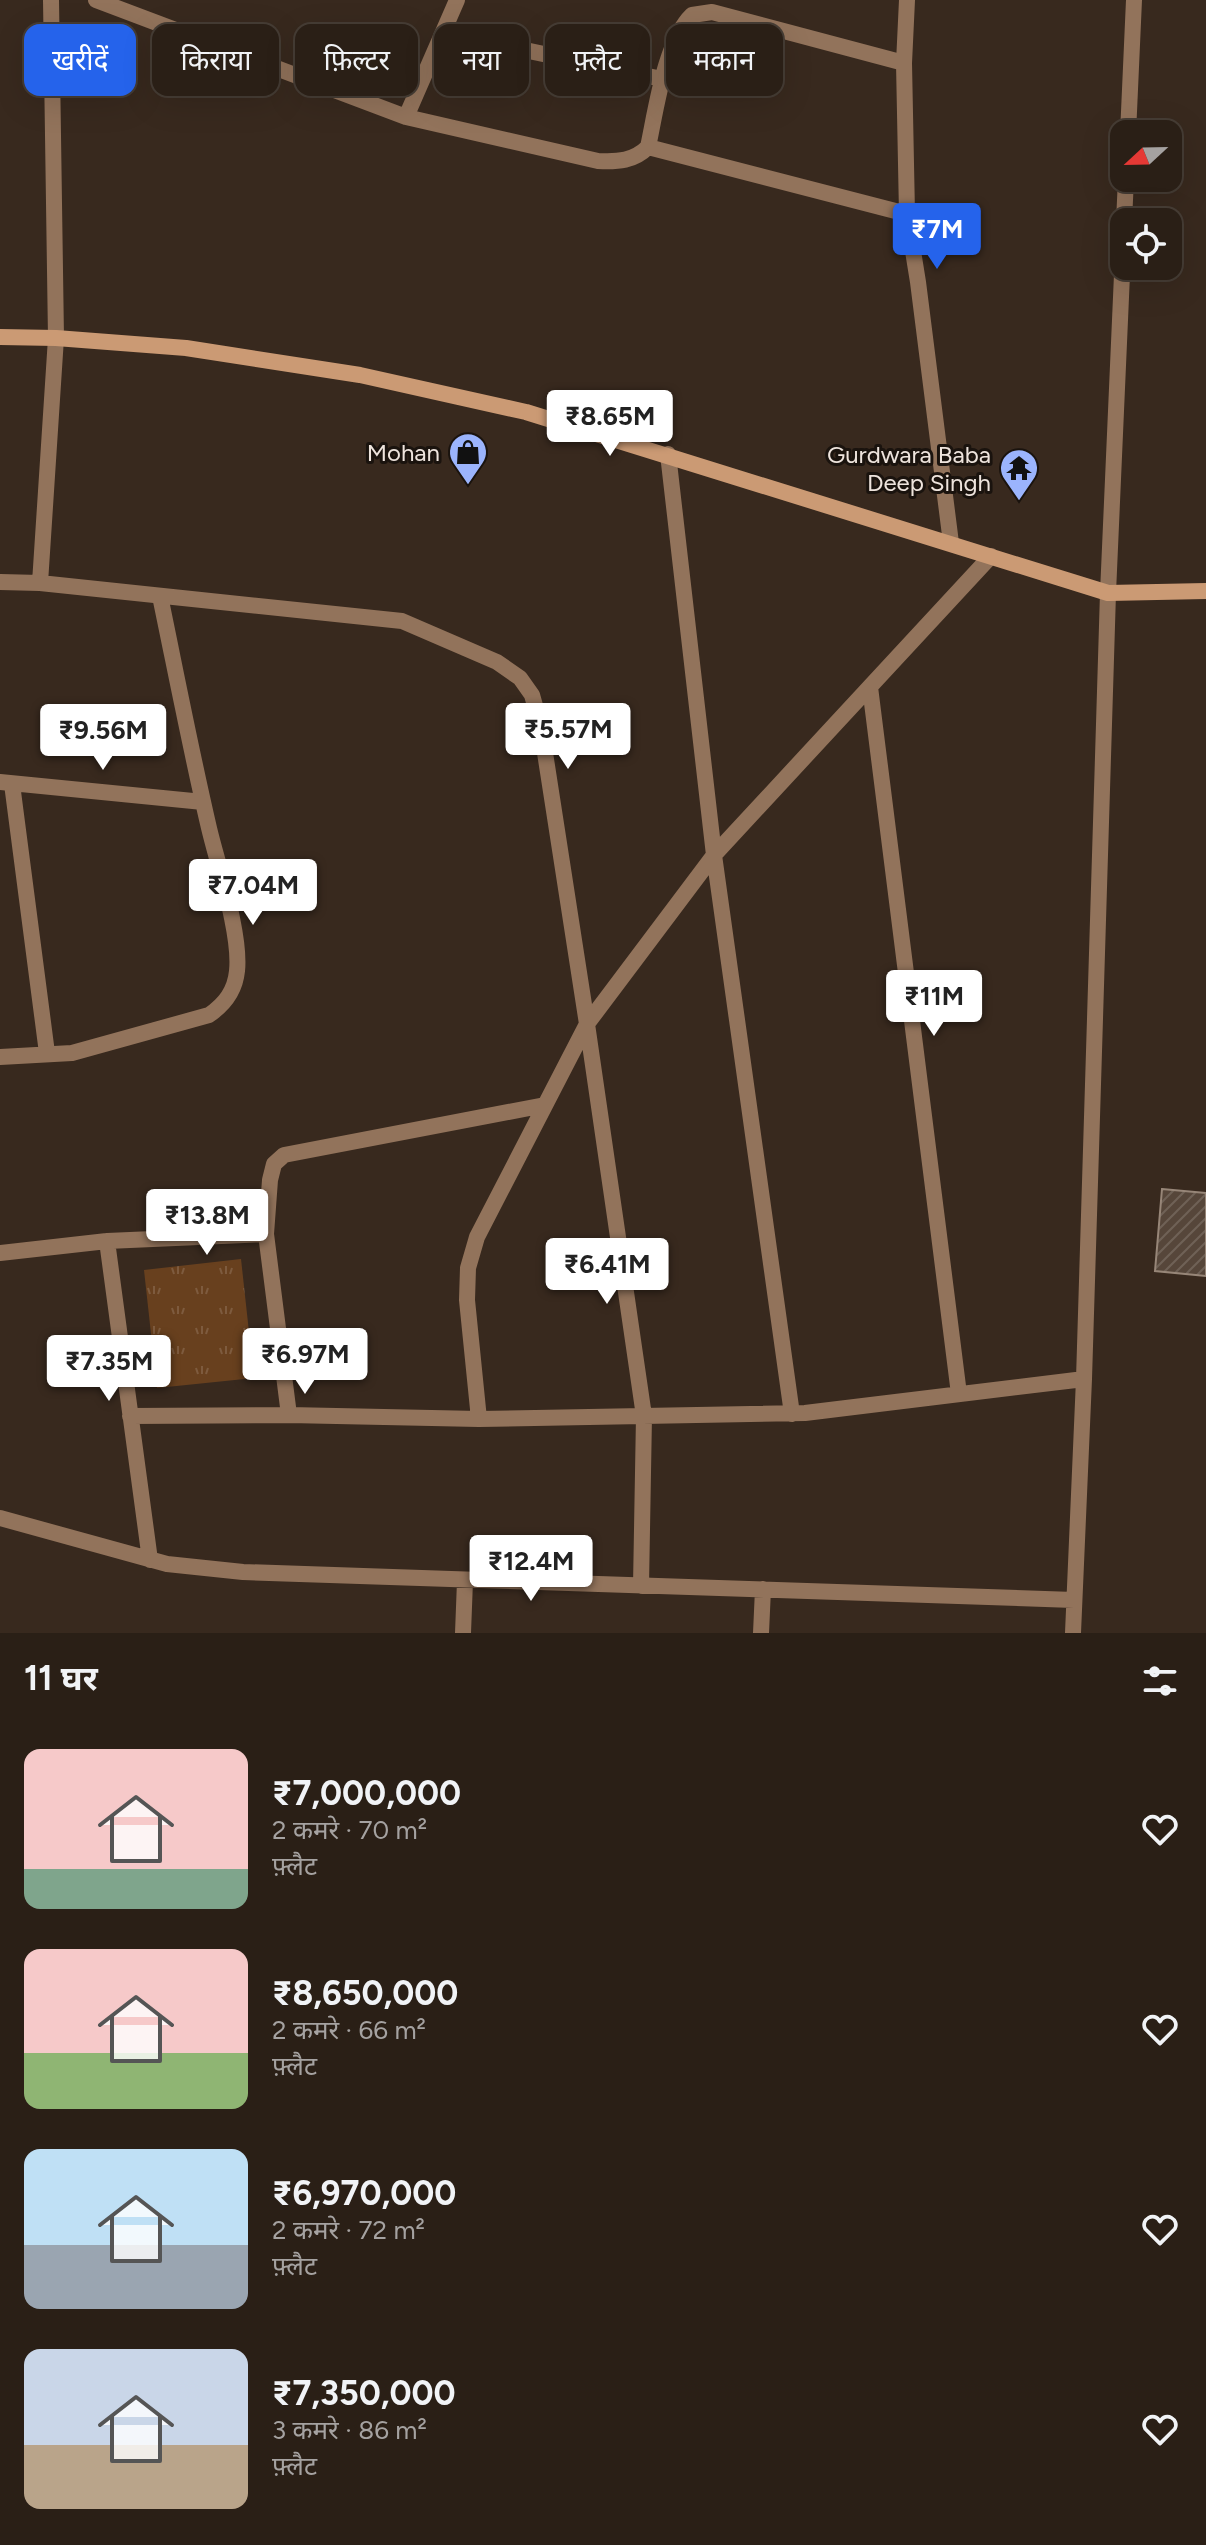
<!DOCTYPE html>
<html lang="hi">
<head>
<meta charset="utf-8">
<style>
	:root { --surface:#2a1f16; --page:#362c23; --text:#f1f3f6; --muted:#a5a2a1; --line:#463d35; --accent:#2563eb }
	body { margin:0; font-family:Figtree,"Noto Sans Devanagari",sans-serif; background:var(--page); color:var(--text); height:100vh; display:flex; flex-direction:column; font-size:30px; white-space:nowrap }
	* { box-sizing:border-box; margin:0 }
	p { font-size:26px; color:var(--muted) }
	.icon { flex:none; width:44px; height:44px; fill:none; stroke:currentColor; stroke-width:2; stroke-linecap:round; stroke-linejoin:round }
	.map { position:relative; height:1633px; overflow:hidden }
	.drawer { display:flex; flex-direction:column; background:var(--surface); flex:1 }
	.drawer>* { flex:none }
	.banner { position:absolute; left:24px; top:24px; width:800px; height:72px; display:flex; gap:16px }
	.needle { width:52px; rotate:248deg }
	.tools { position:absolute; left:1110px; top:120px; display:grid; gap:16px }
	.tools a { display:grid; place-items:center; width:72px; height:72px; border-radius:16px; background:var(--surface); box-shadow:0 8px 32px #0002,0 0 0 2px var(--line); font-size:40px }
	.price { position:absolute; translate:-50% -68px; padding:0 18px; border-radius:8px; background:#fff; color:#222; font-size:26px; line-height:52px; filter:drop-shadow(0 2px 4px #0008) }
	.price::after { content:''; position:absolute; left:50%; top:48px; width:24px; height:18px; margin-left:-12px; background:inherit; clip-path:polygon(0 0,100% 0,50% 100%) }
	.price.active { background:var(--accent); color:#fff }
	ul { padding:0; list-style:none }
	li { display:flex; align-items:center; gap:24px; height:200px; padding:0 24px }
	li span { display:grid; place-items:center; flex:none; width:224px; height:160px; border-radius:16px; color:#555 }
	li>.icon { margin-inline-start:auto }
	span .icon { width:96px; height:96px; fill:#fffc; stroke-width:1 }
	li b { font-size:34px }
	h2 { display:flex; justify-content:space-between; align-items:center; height:96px; padding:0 24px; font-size:34px }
	.tag { padding:0 28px; border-radius:16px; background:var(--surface); box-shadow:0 8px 32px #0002,0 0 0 2px var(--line); font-size:28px; line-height:72px }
	.tag.active { background:var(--accent); color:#fff }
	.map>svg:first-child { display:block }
	.grass { fill:url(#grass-tufts) }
	.building { fill:url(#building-hatch); stroke:#978678; stroke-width:2 }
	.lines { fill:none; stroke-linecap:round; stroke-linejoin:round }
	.street { stroke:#92735b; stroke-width:16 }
	.secondary { stroke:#cb9a74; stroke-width:16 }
	.labels { text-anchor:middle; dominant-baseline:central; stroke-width:6; stroke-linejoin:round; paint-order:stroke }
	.poi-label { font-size:24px; fill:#eee4dd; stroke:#1a130e; text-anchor:end }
</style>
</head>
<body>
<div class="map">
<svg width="1206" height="1633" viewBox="0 0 1206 1633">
	<defs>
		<pattern id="grass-tufts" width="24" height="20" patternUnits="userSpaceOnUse" patternTransform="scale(2)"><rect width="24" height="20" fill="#68401e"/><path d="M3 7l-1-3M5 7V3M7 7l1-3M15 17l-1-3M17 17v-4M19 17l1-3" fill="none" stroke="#7e5b3e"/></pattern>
		<pattern id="building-hatch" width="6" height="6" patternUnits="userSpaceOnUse" patternTransform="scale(2)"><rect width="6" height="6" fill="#56463a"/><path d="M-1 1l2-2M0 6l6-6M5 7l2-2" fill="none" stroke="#6f6156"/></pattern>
	</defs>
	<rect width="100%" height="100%" fill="#38291e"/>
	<path class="grass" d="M 241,1259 L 254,1378 L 157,1388 L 144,1270 Z"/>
	<path class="building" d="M 1162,1189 L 1206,1193 L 1206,1276 L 1155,1271 Z"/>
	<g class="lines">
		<path class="street" d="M 96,0 L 406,117 L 598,161 C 618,162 634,161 648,147 L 907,214
			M 907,0 L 904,63 L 907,214 L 918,282 L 951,543
			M 444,33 L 662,79
			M 406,117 L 457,0
			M 1128,134 L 1134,0
			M 648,147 C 656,110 665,41 692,15 L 712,12 L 904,63
			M 1124,222 L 1126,178
			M 668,454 L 714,855 L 792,1414
			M 991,556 L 714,855 L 587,1024 L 477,1237 L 468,1268 L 467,1300 L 479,1419 L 805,1413 L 1084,1379
			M 0,582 L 40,583 L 402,621 L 497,662 L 520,678 L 532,695 L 541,727 L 587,1024 L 644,1416 L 641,1586
			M 40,583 L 56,338 L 51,0
			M 870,687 L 959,1394
			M 0,782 L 203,802
			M 12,784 L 47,1053
			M 0,1057 L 72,1053 L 209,1015 C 225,1004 235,991 237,971 C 241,934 218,866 209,828 C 191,751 176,673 160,596
			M 266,1234 L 270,1180 L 274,1164 L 284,1155 L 545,1105
			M 107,1241 L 150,1560
			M 0,1253 L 107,1241 L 266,1234 L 289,1415
			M 130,1416 L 289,1415 L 479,1419
			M 0,1518 L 167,1564 L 243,1572 L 1074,1600
			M 463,1633 L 465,1581
			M 761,1633 L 763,1589
			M 1073,1633 L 1084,1379 L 1108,593 L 1124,229"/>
		<path class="secondary" d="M 0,337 L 56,338 L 186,348 L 360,375 L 526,412 L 1108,593 L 1206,591"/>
	</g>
	<defs>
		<symbol id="shop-pin" viewBox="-11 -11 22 30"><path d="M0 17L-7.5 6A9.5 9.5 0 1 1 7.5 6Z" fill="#9bb4fd" stroke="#1a130e"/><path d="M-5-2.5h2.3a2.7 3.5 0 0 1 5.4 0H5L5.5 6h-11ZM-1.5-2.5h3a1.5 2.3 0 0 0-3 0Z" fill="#111"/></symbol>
		<symbol id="temple-pin" viewBox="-11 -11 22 30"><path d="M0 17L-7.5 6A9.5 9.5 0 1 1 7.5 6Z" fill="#9bb4fd" stroke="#1a130e"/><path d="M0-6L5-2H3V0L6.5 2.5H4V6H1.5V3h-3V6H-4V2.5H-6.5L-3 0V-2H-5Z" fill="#111"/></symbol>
	</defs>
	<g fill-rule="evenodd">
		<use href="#shop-pin" x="446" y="430" width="44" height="60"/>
		<use href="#temple-pin" x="997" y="446" width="44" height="60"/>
	</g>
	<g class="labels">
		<g class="poi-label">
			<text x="440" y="452">Mohan</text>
			<text x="991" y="454">Gurdwara Baba<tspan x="991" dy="28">Deep Singh</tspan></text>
		</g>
	</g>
</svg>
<div class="tools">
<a><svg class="needle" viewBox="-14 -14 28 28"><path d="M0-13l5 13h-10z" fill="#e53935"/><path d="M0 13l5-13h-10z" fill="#a5a2a1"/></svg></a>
<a><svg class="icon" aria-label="locate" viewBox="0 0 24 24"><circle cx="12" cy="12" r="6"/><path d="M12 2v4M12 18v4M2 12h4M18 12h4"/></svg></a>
</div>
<b class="price active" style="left:937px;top:271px">₹7M</b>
<b class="price" style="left:610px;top:458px">₹8.65M</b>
<b class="price" style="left:568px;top:771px">₹5.57M</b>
<b class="price" style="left:103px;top:772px">₹9.56M</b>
<b class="price" style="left:253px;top:927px">₹7.04M</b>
<b class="price" style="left:934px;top:1038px">₹11M</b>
<b class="price" style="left:207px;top:1257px">₹13.8M</b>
<b class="price" style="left:607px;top:1306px">₹6.41M</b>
<b class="price" style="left:305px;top:1396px">₹6.97M</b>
<b class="price" style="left:109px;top:1403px">₹7.35M</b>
<b class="price" style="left:531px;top:1603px">₹12.4M</b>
<div class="banner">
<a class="tag active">खरीदें</a>
<a class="tag">किराया</a>
<a class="tag">फ़िल्टर</a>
<a class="tag">नया</a>
<a class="tag">फ़्लैट</a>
<a class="tag">मकान</a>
</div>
</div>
<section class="drawer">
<h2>11 घर<svg class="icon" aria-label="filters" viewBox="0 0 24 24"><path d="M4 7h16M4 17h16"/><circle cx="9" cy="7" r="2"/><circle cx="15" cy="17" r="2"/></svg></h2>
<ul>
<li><span style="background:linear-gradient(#f6c9c9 75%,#7fa58c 0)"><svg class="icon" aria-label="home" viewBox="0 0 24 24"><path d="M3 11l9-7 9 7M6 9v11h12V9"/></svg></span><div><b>₹7,000,000</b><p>2 कमरे · 70 m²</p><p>फ़्लैट</p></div><svg class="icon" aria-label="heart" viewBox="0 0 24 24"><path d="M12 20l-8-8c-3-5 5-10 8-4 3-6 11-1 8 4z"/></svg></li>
<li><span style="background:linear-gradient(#f6c9c9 65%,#8fb573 0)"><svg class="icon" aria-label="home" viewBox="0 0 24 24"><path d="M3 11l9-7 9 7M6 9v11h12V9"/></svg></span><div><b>₹8,650,000</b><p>2 कमरे · 66 m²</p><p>फ़्लैट</p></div><svg class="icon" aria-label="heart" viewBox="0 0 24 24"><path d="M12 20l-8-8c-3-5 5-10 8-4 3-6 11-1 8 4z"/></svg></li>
<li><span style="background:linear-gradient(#bfe0f5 60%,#9aa5b1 0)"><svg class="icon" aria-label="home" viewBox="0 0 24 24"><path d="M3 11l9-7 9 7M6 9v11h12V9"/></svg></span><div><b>₹6,970,000</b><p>2 कमरे · 72 m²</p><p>फ़्लैट</p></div><svg class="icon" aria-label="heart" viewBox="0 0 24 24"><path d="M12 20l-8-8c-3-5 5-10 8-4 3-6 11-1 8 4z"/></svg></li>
<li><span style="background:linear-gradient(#c9d6e8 60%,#b9a48a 0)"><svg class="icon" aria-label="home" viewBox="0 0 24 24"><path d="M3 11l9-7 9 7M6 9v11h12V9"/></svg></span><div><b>₹7,350,000</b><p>3 कमरे · 86 m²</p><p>फ़्लैट</p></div><svg class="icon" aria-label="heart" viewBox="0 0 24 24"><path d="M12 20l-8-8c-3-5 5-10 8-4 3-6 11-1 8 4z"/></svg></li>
</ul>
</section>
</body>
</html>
